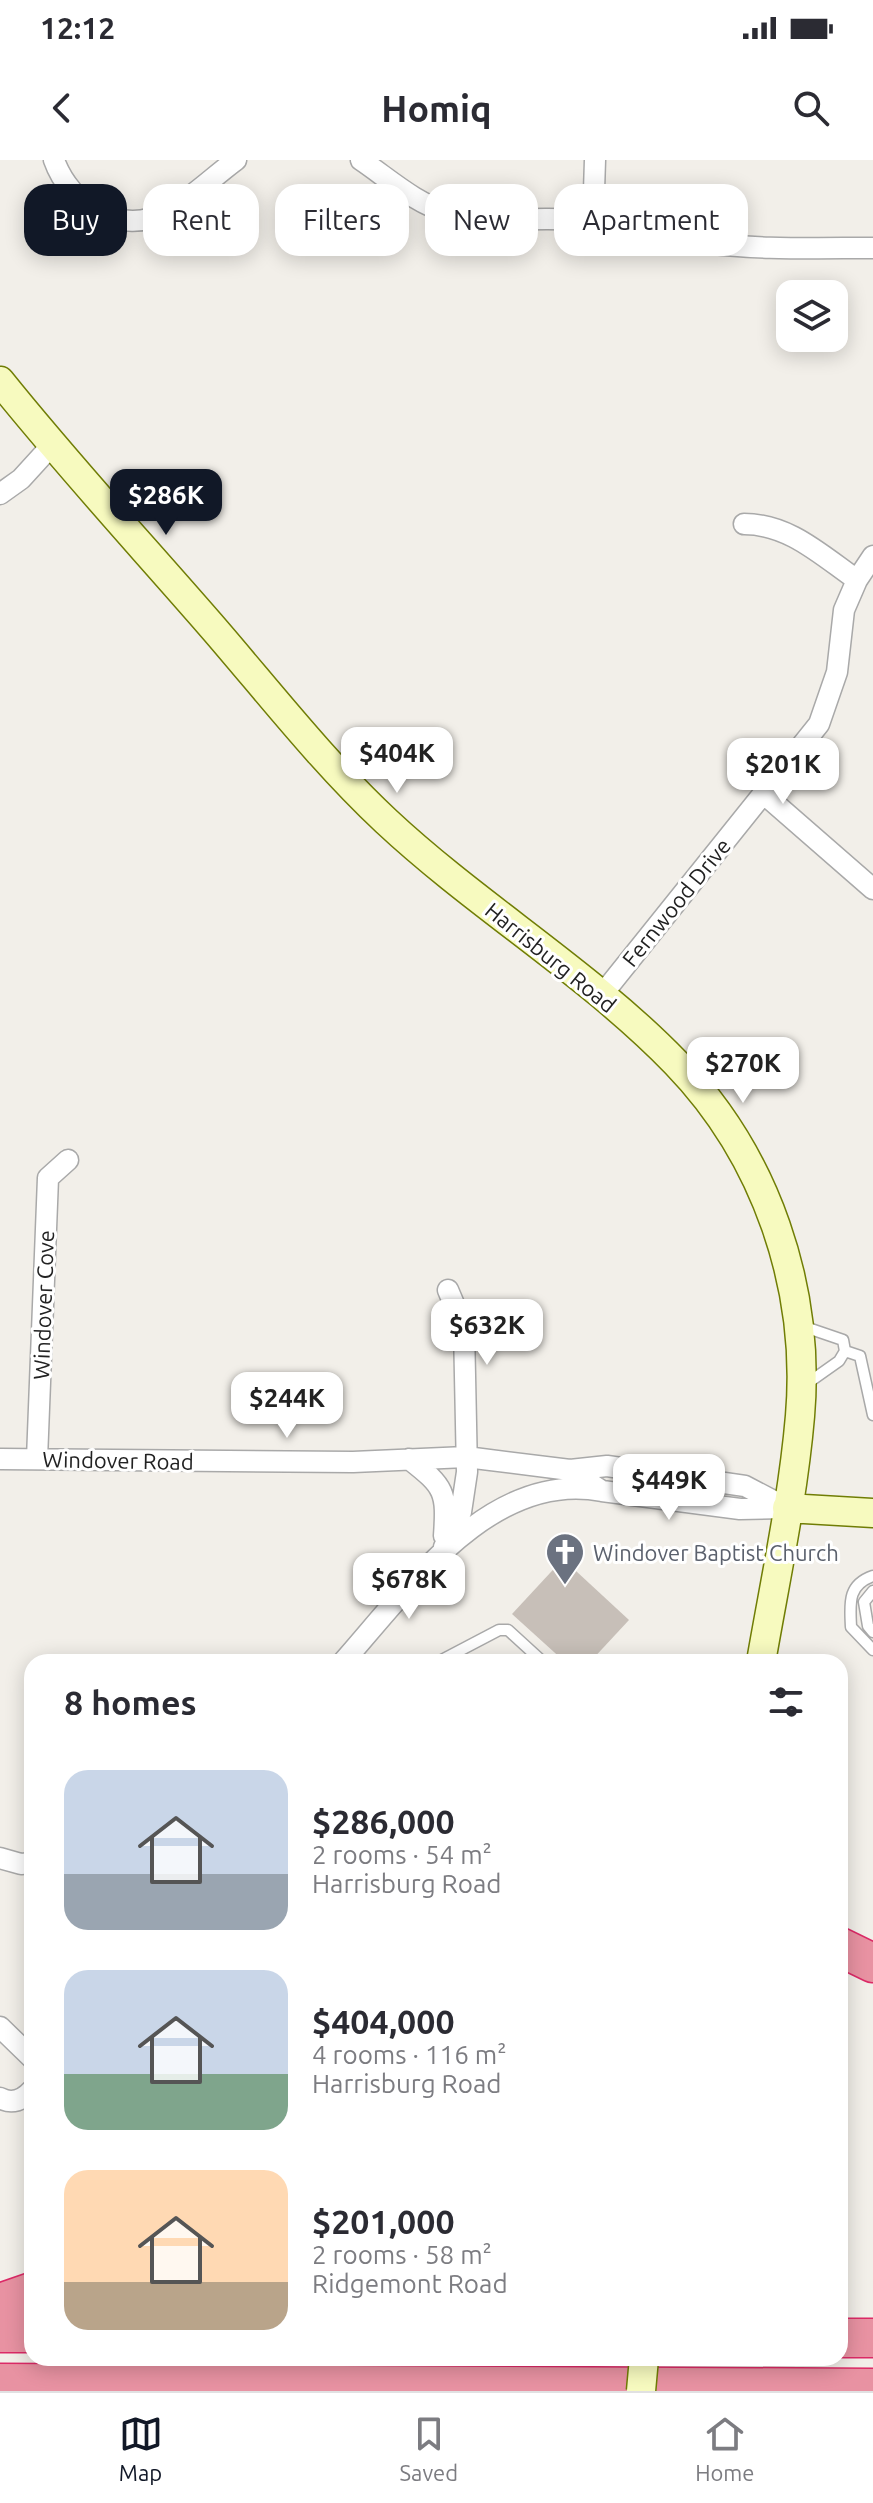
<!DOCTYPE html>
<html lang="en">
<head>
<meta charset="utf-8">
<style>
	:root { --surface:#fff; --page:#f2f2f3; --text:#2b2b33; --muted:#7c7c81; --line:#e1e1e2; --accent:#111827 }
	body { margin:0; font-family:Ubuntu,sans-serif; background:var(--page); color:var(--text); height:100vh; display:flex; flex-direction:column; font-size:30px; white-space:nowrap }
	* { box-sizing:border-box; margin:0 }
	p { font-size:26px; color:var(--muted) }
	.icon { flex:none; width:44px; height:44px; fill:none; stroke:currentColor; stroke-width:2; stroke-linecap:round; stroke-linejoin:round }
	.map { position:relative; flex:1; overflow:hidden }
	.sheet { position:absolute; left:24px; top:1494px; width:824px; height:712px; display:flex; flex-direction:column; background:var(--surface); border-radius:24px; box-shadow:0 4px 20px #0003 }
	.sheet>* { flex:none }
	.banner { position:absolute; left:24px; top:24px; width:826px; height:72px; display:flex; gap:16px }
	.fabs { position:absolute; left:776px; top:120px; display:grid; gap:16px }
	.fabs a { display:grid; place-items:center; width:72px; height:72px; border-radius:16px; background:var(--surface); box-shadow:0 4px 20px #0003; font-size:40px }
	.price { position:absolute; translate:-50% -68px; padding:0 18px; border-radius:16px; background:#fff; color:#222; font-size:26px; line-height:52px; filter:drop-shadow(0 2px 4px #0008) }
	.price::after { content:''; position:absolute; left:50%; top:48px; width:24px; height:18px; margin-left:-12px; background:inherit; clip-path:polygon(0 0,100% 0,50% 100%) }
	.price.active { background:var(--accent); color:#fff }
	ul { padding:0; list-style:none }
	li { display:flex; align-items:center; gap:24px; height:200px; padding:0 40px }
	li span { display:grid; place-items:center; flex:none; width:224px; height:160px; border-radius:24px; color:#555 }
	li>.icon { margin-inline-start:auto }
	span .icon { width:96px; height:96px; fill:#fffc; stroke-width:1 }
	li b { font-size:34px }
	h2 { display:flex; justify-content:space-between; align-items:center; height:96px; padding:0 40px; font-size:34px }
	.chip { padding:0 28px; border-radius:24px; background:var(--surface); box-shadow:0 4px 20px #0003; font-size:28px; line-height:72px }
	.chip.active { background:var(--accent); color:#fff }
	.status { display:flex; justify-content:space-between; align-items:center; height:56px; padding:0 40px; background:var(--surface); direction:ltr }
	.status svg { height:22px; fill:currentColor }
	header { display:flex; justify-content:space-between; align-items:center; height:104px; padding:0 40px; background:var(--surface); font-size:36px; font-weight:700 }
	.tab-bar { display:flex; justify-content:space-around; align-items:center; height:112px; border-top:2px solid var(--line); background:var(--surface); font-size:22px; color:var(--muted) }
	.tab-bar a { display:grid; justify-items:center; gap:4px }
	.tab-bar .active { color:var(--accent) }
	.map>svg:first-child { display:block }
	.building { fill:#c7bfb8 }
	.lines { fill:none; stroke-linecap:round; stroke-linejoin:round }
	.lane-casing { stroke:#a9a9a9; stroke-width:13 }
	.street-casing { stroke:#a9a9a9; stroke-width:23 }
	.secondary-casing { stroke:#707d05; stroke-width:31 }
	.highway-casing { stroke:#dc2a67; stroke-width:41 }
	.lane { stroke:#fff; stroke-width:10 }
	.street { stroke:#fff; stroke-width:20 }
	.secondary { stroke:#f7fabf; stroke-width:28 }
	.highway { stroke:#e892a2; stroke-width:38 }
	.secondary-bridge-casing { stroke:#707d05; stroke-width:31; stroke-linecap:butt }
	.secondary-bridge { stroke:#f7fabf; stroke-width:28 }
	.labels { text-anchor:middle; dominant-baseline:central; stroke-width:6; stroke-linejoin:round; paint-order:stroke }
	.street-label { font-size:22px; fill:#222; stroke:#fff }
	.worship-label { font-size:22px; fill:#5b616d; stroke:#fff; text-anchor:start }
</style>
</head>
<body>
<div class="status"><b>12:12</b><svg viewBox="0 0 49 12"><path d="M0 12V9h3v3zM5 12V6h3v6zM10 12V3h3v9zM15 12V0h3v12zM26 1h20v11H26zM47 4h2v5h-2z"/></svg></div>
<header><svg class="icon" aria-label="back" viewBox="0 0 24 24"><path d="M15 5l-7 7 7 7"/></svg>Homiq<svg class="icon" aria-label="search" viewBox="0 0 24 24"><circle cx="10" cy="10" r="6"/><path d="M15 15l6 6"/></svg></header>
<div class="map">
<svg width="873" height="2231" viewBox="0 0 873 2231">
	<rect width="100%" height="100%" fill="#f2efe9"/>
	<path class="building" d="M 563,1399 L 629,1460 L 590,1502 L 565,1502 L 512,1454 Z"/>
	<g class="lines">
		<defs>
			<path id="lane" d="M 802,1166 L 843,1180 L 845,1191 L 839,1201 L 805,1225
				M 845,1191 L 860,1196 L 873,1255
				M 873,1416 C 847,1425 850,1444 851,1467 L 873,1490
				M 873,1431 L 864,1442 L 868,1466 L 873,1472
				M 438,1502 L 499,1470 L 508,1470 L 543,1502"/>
			<path id="street" d="M 54,0 C 70,45 120,77 167,52 C 192,38 213,17 236,0
				M 361,0 C 389,19 416,44 449,53 C 490,65 534,56 577,60 C 617,64 656,77 696,82 C 755,90 814,88 873,88
				M 593,62 L 595,0
				M 0,334 L 21,319 L 52,285
				M 744,364 C 789,364 821,395 857,420
				M 764,634 L 873,729
				M 601,836 L 819,564 L 837,512 L 844,450 L 857,420 L 873,396
				M 0,1299 L 353,1302 L 466,1297 L 570,1310 L 607,1306 L 745,1326 L 787,1348
				M 37,1299 L 48,1018 L 68,1000
				M 409,1299 C 445,1327 447,1332 444,1376
				M 590,1323 L 602,1331 L 740,1349 L 783,1348
				M 444,1387 L 461,1352 L 467,1312 L 464,1168 L 448,1130
				M 343,1502 C 407,1430 491,1309 602,1331
				M 0,1698 L 21,1704 L 32,1703
				M 0,1867 L 32,1898
				M 0,1938 C 12,1945 23,1940 32,1930"/>
			<path id="secondary" d="M 0,221 C 69,307 143,387 215,470 C 271,535 324,603 386,661 C 478,747 589,813 676,903 C 766,996 811,1127 800,1256 C 793,1338 775,1421 761,1502
				M 787,1348 L 873,1353"/>
			<path id="highway" d="M 840,1787 L 873,1803
				M 0,2143 L 32,2132
				M 0,2173 L 32,2173
				M 840,2178 L 873,2178
				M 0,2223 L 873,2228"/>
		</defs>
		<use href="#lane" class="lane-casing"/>
		<use href="#street" class="street-casing"/>
		<use href="#secondary" class="secondary-casing"/>
		<use href="#highway" class="highway-casing"/>
		<use href="#lane" class="lane"/>
		<use href="#street" class="street"/>
		<use href="#secondary" class="secondary"/>
		<use href="#highway" class="highway"/>
		<defs>
			<path id="secondary-bridge" d="M 641,2231 L 644,2198"/>
		</defs>
		<use href="#secondary-bridge" class="secondary-bridge-casing"/>
		<use href="#secondary-bridge" class="secondary-bridge"/>
	</g>
	<defs>
		<symbol id="church-pin" viewBox="-11 -11 22 30"><path d="M0 17L-7.5 6A9.5 9.5 0 1 1 7.5 6Z" fill="#6b7280" stroke="#fff"/><path d="M-1.2-6h2.4v3.5h3.3v2.4h-3.3V6h-2.4V-.1h-3.3v-2.4h3.3Z" fill="#fff"/></symbol>
	</defs>
	<g fill-rule="evenodd">
		<use href="#church-pin" x="543" y="1370" width="44" height="60"/>
	</g>
	<g class="labels">
		<g class="street-label">
			<text transform="translate(676 742) rotate(-51)">Fernwood Drive</text>
			<text transform="translate(551 797) rotate(39)">Harrisburg Road</text>
			<text transform="translate(43 1145) rotate(-88)">Windover Cove</text>
			<text transform="translate(118 1300) rotate(1)">Windover Road</text>
		</g>
		<g class="worship-label">
			<text x="593" y="1392">Windover Baptist Church</text>
		</g>
	</g>
</svg>
<div class="fabs">
<a><svg class="icon" aria-label="layers" viewBox="0 0 24 24"><path d="M12 4l9 5-9 5-9-5zM3 14l9 5 9-5"/></svg></a>
</div>
<b class="price active" style="left:166px;top:377px">$286K</b>
<b class="price" style="left:397px;top:635px">$404K</b>
<b class="price" style="left:783px;top:646px">$201K</b>
<b class="price" style="left:743px;top:945px">$270K</b>
<b class="price" style="left:487px;top:1207px">$632K</b>
<b class="price" style="left:287px;top:1280px">$244K</b>
<b class="price" style="left:669px;top:1362px">$449K</b>
<b class="price" style="left:409px;top:1461px">$678K</b>
<div class="banner">
<a class="chip active">Buy</a>
<a class="chip">Rent</a>
<a class="chip">Filters</a>
<a class="chip">New</a>
<a class="chip">Apartment</a>
</div>
<section class="sheet">
<h2>8 homes<svg class="icon" aria-label="filters" viewBox="0 0 24 24"><path d="M4 7h16M4 17h16"/><circle cx="9" cy="7" r="2"/><circle cx="15" cy="17" r="2"/></svg></h2>
<ul>
<li><span style="background:linear-gradient(#c9d6e8 65%,#9aa5b1 0)"><svg class="icon" aria-label="home" viewBox="0 0 24 24"><path d="M3 11l9-7 9 7M6 9v11h12V9"/></svg></span><div><b>$286,000</b><p>2 rooms · 54 m²</p><p>Harrisburg Road</p></div></li>
<li><span style="background:linear-gradient(#c9d6e8 65%,#7fa58c 0)"><svg class="icon" aria-label="home" viewBox="0 0 24 24"><path d="M3 11l9-7 9 7M6 9v11h12V9"/></svg></span><div><b>$404,000</b><p>4 rooms · 116 m²</p><p>Harrisburg Road</p></div></li>
<li><span style="background:linear-gradient(#ffd9b3 70%,#b9a48a 0)"><svg class="icon" aria-label="home" viewBox="0 0 24 24"><path d="M3 11l9-7 9 7M6 9v11h12V9"/></svg></span><div><b>$201,000</b><p>2 rooms · 58 m²</p><p>Ridgemont Road</p></div></li>
</ul>
</section>
</div>
<nav class="tab-bar">
<a class="active"><svg class="icon" aria-label="map" viewBox="0 0 24 24"><path d="M3 6l6-2 6 2 6-2v14l-6 2-6-2-6 2zM9 4v14M15 6v14"/></svg>Map</a>
<a><svg class="icon" aria-label="saved" viewBox="0 0 24 24"><path d="M7 4h10v16l-5-4-5 4z"/></svg>Saved</a>
<a><svg class="icon" aria-label="home" viewBox="0 0 24 24"><path d="M3 11l9-7 9 7M6 9v11h12V9"/></svg>Home</a>
</nav>
</body>
</html>
